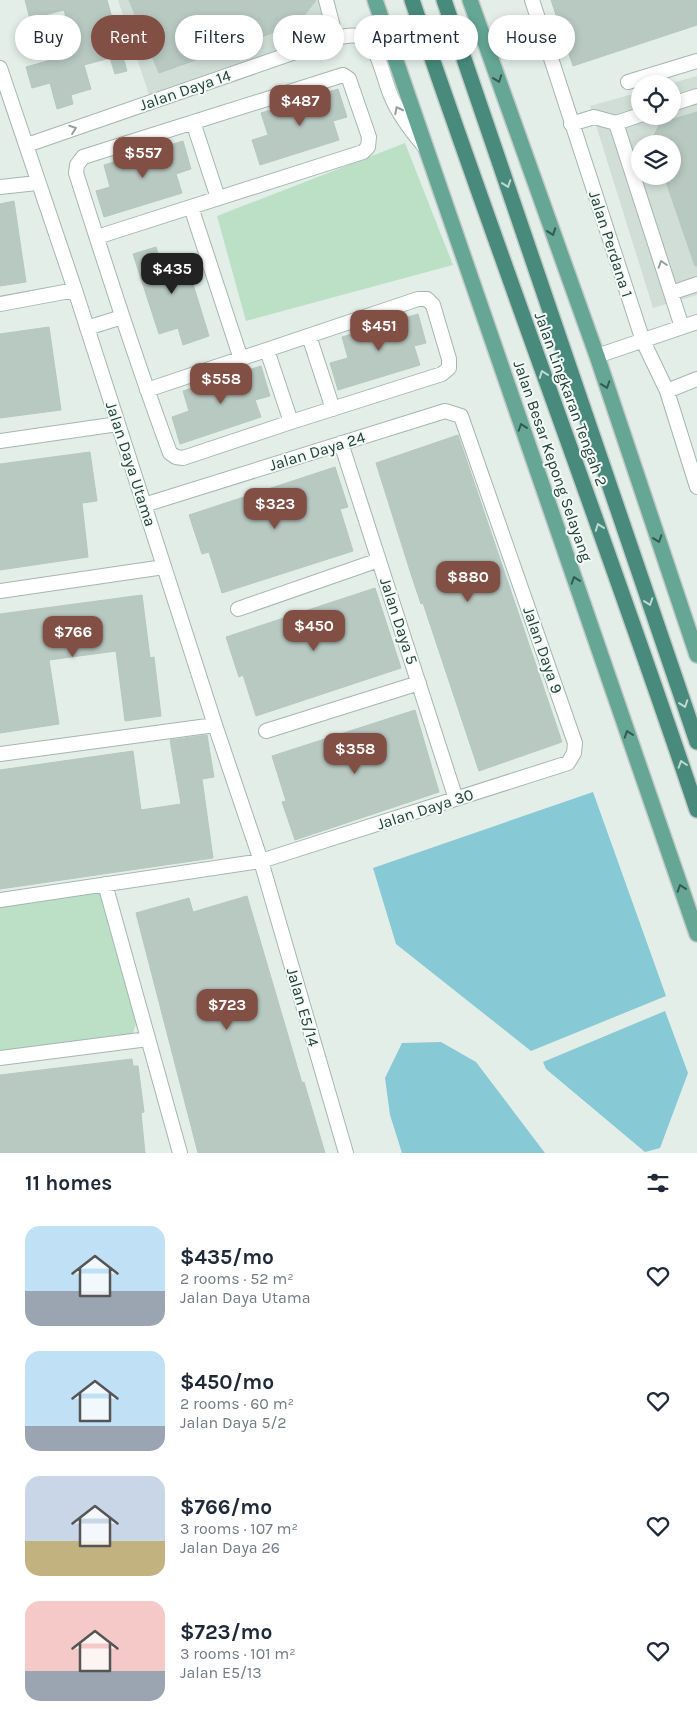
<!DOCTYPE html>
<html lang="en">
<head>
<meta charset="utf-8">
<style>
	:root { --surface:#fff; --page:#f2f2f3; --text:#1f2937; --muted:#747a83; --accent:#824f44 }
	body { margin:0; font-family:Karla,sans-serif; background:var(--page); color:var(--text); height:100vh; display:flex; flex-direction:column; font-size:19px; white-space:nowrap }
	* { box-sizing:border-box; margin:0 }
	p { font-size:16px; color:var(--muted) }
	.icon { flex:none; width:28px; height:28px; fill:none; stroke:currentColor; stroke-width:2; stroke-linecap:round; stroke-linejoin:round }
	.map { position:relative; height:1153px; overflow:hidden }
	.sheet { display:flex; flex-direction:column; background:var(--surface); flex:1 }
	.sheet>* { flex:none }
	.hud { position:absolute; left:15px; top:15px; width:668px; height:45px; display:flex; gap:10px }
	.controls { position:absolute; left:631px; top:75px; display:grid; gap:10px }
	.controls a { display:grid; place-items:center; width:50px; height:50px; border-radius:50%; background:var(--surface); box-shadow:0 2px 8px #0003; font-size:25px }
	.price { position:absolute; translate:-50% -42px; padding:0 11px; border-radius:10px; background:var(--accent); color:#fff; font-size:16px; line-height:32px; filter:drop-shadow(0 1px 2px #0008) }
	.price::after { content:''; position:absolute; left:50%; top:30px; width:15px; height:11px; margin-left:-8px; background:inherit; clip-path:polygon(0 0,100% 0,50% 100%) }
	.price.current { background:#222; color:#fff }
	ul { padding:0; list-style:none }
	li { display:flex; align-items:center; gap:15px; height:125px; padding:0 25px }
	li span { display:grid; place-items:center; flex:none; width:140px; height:100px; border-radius:15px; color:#555 }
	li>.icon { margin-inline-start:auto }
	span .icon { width:60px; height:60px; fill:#fffc; stroke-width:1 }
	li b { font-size:21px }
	h2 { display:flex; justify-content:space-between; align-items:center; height:60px; padding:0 25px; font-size:21px }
	.chip { padding:0 18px; border-radius:22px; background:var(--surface); box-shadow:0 2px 8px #0003; font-size:18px; line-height:45px }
	.chip.current { background:var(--accent); color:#fff }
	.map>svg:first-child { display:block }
	.built { fill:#d1ded8; fill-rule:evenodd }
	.green { fill:#bbe0c5 }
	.water { fill:#88c9d6 }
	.building { fill:#b8c9c2; stroke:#b5c8c0 }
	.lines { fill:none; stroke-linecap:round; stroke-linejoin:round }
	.minor-casing { stroke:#a5b6b0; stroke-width:16 }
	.primary-casing { stroke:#c1cac7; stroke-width:18 }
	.trunk-casing { stroke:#c1cac7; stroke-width:18 }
	.minor { stroke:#fff; stroke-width:14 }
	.primary { stroke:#65a695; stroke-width:15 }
	.trunk { stroke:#488a7b; stroke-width:15 }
	.oneway { stroke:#325a4f }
	.oneway2 { stroke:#90a09c }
	.oneway3 { stroke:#c0d8d2 }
	.labels { text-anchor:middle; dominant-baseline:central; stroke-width:4; stroke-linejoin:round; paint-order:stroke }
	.street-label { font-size:16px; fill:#214038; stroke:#f4faf7 }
</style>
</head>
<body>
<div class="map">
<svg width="697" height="1153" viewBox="0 0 697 1153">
	<rect width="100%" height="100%" fill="#e3eee9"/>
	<path class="built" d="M 118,0 L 318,0 L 329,34 L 149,95 Z
		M 697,76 L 697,295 L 653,308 L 590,106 L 640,92 L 640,116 L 672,116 L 672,84 L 669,84 ZM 640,144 L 672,144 L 672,176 L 640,176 Z"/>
	<path class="green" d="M 405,143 L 453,265 L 246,321 L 217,216 Z
		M 105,884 L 140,1008 L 131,1041 L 0,1051 L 0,899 Z"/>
	<path class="water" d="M 593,792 L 666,996 L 531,1051 L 396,944 L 373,868 Z
		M 665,1011 L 688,1073 L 660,1148 L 645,1152 L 546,1069 L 543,1062 Z
		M 441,1042 L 476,1062 L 545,1153 L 402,1153 L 390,1115 L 385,1078 L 402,1043 Z"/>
	<path class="building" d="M 25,0 L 107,0 L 127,71 L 115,74 L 110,58 L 84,65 L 91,89 L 71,95 L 73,104 L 57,109 L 50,83 L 32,88 L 26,67 L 76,53 L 64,10 L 30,19 Z
		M 129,0 L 316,0 L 298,24 L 159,73 Z
		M 551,0 L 697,0 L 697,25 L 573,66 Z
		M 338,89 L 347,117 L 333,121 L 339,140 L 260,165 L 252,140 L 268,135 L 261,113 Z
		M 697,112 L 697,266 L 695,266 L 664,176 L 672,176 L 672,144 L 650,144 L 660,123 Z
		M 183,141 L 191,169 L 176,174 L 182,193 L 104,217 L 96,191 L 110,187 L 104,165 Z
		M 14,201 L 26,282 L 0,286 L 0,204 Z
		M 156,247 L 161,263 L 184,255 L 209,336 L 183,345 L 178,328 L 159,334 L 133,254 Z
		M 418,314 L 426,343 L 414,346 L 420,365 L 338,390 L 330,363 L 348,358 L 342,337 Z
		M 49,327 L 61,410 L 0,418 L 0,334 Z
		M 261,366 L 270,396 L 255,400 L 261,417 L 180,444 L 172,417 L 189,411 L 183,391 Z
		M 458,435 L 562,742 L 479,771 L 423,603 L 421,604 L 411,574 L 376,463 Z
		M 90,452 L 97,501 L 82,503 L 88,557 L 0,570 L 0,464 Z
		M 335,467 L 348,507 L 340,509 L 353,551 L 222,593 L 209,552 L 202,554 L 189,515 Z
		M 375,588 L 401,668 L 256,716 L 243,675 L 239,677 L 226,637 Z
		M 142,595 L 150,658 L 154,657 L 161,716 L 125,721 L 116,651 L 49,660 L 59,724 L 0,733 L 0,614 Z
		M 415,710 L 439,792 L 295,840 L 282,802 L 286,801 L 272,756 Z
		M 207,735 L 214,777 L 202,779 L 213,858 L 0,889 L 0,770 L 133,751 L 141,810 L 181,804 L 170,740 Z
		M 247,896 L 302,1083 L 304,1082 L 325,1153 L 198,1153 L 136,913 L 189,898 L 193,912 Z
		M 132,1059 L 133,1066 L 138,1066 L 144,1112 L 141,1113 L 145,1153 L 0,1153 L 0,1075 Z"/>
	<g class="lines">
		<defs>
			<path id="minor" d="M 326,0 L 336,38
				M 532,0 L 643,341 L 667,391 L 697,487
				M 0,68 L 75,290 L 215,725 L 261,861 L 346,1153
				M 628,82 L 697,61
				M 672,104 L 697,96
				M 193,122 L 218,198
				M 616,123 L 682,327
				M 571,124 L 594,117 L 616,123 L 640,115
				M 27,145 L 336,38 C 346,36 357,33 366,40 C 379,50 384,80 391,96 C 399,115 411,131 425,147
				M 0,187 L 37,183
				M 191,207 L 241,359
				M 97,237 L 363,152 L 368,147 L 369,137 L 349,79 L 343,75 L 83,157 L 77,165 L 76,173 C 106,267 136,361 170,453 L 176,457 L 183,458 L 291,422 L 442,374 L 449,368 L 449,359 L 433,305 L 427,299 L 418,299 L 147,390
				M 671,293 L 697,284
				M 0,304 L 75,290
				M 87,328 L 122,317
				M 309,336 L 333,409
				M 267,350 L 291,422
				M 597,356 L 697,322
				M 667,391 L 697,379
				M 0,441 L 118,424
				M 341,443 L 456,799
				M 0,591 L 164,567
				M 238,609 L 379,560
				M 266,731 L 419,683
				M 0,754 L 215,725
				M 105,884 L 180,1153
				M 0,900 L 261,861 L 568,763 L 574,753 L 575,743 L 461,416 L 445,411 L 144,505
				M 0,1058 L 148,1039"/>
			<path id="primary" d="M 375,0 L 697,934
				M 470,0 L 597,356 L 697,655"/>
			<path id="trunk" d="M 412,0 C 504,271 606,539 697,810
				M 444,0 L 697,742"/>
		</defs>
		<use href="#minor" class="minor-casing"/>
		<use href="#primary" class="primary-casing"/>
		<use href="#trunk" class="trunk-casing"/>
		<use href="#minor" class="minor"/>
		<use href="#primary" class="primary"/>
		<use href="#trunk" class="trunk"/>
	</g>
	<defs><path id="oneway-chevron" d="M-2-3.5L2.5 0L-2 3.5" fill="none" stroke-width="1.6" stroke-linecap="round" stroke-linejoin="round" transform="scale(1.25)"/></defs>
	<g class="oneway">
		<use href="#oneway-chevron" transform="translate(498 79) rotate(70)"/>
		<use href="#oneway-chevron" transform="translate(552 232) rotate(70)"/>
		<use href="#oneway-chevron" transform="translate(606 385) rotate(71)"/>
		<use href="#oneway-chevron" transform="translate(522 427) rotate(-109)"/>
		<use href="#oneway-chevron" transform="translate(658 539) rotate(71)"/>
		<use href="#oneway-chevron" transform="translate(575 580) rotate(-109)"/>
		<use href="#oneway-chevron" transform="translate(628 734) rotate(-109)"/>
		<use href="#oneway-chevron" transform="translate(681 888) rotate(-109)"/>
	</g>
	<g class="oneway2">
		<use href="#oneway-chevron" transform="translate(398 110) rotate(-117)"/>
		<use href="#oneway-chevron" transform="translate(73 129) rotate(-19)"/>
		<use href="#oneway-chevron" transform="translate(662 264) rotate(-108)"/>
	</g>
	<g class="oneway3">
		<use href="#oneway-chevron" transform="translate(507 184) rotate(71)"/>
		<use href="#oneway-chevron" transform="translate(543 374) rotate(-110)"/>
		<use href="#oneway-chevron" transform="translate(599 527) rotate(-110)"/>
		<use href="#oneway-chevron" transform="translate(649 602) rotate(71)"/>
		<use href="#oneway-chevron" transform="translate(684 704) rotate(71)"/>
		<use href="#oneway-chevron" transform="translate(682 764) rotate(-108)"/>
	</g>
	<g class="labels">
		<g class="street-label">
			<text transform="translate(185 90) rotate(-19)">Jalan Daya 14</text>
			<text transform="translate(611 244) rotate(72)">Jalan Perdana 1</text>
			<text transform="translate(571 399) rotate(70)">Jalan Lingkaran Tengah 2</text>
			<text transform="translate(317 451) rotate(-17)">Jalan Daya 24</text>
			<text transform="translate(553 461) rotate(71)">Jalan Besar Kepong Selayang</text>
			<text transform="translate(131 464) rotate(72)">Jalan Daya Utama</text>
			<text transform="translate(399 621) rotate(72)">Jalan Daya 5</text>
			<text transform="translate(543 650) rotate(71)">Jalan Daya 9</text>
			<text transform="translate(425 809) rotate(-18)">Jalan Daya 30</text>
			<text transform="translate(303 1007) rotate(74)">Jalan E5/14</text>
		</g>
	</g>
</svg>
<div class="controls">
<a><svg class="icon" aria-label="locate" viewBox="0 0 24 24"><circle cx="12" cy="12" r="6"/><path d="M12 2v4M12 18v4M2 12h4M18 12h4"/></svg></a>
<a><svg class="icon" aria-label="layers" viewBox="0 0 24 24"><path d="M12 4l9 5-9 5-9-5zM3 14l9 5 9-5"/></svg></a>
</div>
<b class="price" style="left:300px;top:127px">$487</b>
<b class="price" style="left:143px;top:179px">$557</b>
<b class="price current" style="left:172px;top:295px">$435</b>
<b class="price" style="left:379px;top:352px">$451</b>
<b class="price" style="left:221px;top:405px">$558</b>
<b class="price" style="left:275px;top:530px">$323</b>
<b class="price" style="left:468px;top:603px">$880</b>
<b class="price" style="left:314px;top:652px">$450</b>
<b class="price" style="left:73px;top:658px">$766</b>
<b class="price" style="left:355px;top:775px">$358</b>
<b class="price" style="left:227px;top:1031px">$723</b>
<div class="hud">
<a class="chip">Buy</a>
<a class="chip current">Rent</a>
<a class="chip">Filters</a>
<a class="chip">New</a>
<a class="chip">Apartment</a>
<a class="chip">House</a>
</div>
</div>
<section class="sheet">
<h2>11 homes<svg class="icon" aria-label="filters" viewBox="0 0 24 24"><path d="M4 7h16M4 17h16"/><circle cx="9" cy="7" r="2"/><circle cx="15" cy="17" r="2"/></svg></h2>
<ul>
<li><span style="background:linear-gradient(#bfe0f5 65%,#9aa5b1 0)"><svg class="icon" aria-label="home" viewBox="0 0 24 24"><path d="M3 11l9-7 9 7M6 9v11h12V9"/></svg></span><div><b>$435/mo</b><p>2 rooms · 52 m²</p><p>Jalan Daya Utama</p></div><svg class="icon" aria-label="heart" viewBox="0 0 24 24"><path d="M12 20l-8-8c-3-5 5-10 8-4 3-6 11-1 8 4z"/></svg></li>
<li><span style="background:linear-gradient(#bfe0f5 75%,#9aa5b1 0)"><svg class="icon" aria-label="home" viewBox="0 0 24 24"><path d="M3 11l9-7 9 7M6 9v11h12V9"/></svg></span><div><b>$450/mo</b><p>2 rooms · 60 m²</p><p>Jalan Daya 5/2</p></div><svg class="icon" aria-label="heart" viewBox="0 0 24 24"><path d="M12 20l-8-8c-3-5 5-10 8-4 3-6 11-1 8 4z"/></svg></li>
<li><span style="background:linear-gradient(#c9d6e8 65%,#c2b280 0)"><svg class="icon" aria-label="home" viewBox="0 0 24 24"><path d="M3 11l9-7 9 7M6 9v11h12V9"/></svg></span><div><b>$766/mo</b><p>3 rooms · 107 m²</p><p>Jalan Daya 26</p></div><svg class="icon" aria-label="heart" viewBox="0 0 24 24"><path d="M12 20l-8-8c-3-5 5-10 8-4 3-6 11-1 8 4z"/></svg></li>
<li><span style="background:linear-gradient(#f6c9c9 70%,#9aa5b1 0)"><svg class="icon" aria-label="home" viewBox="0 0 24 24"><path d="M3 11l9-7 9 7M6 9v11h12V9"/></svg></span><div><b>$723/mo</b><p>3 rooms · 101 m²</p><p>Jalan E5/13</p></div><svg class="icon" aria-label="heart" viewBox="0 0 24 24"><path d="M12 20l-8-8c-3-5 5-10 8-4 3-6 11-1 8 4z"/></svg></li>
</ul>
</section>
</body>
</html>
